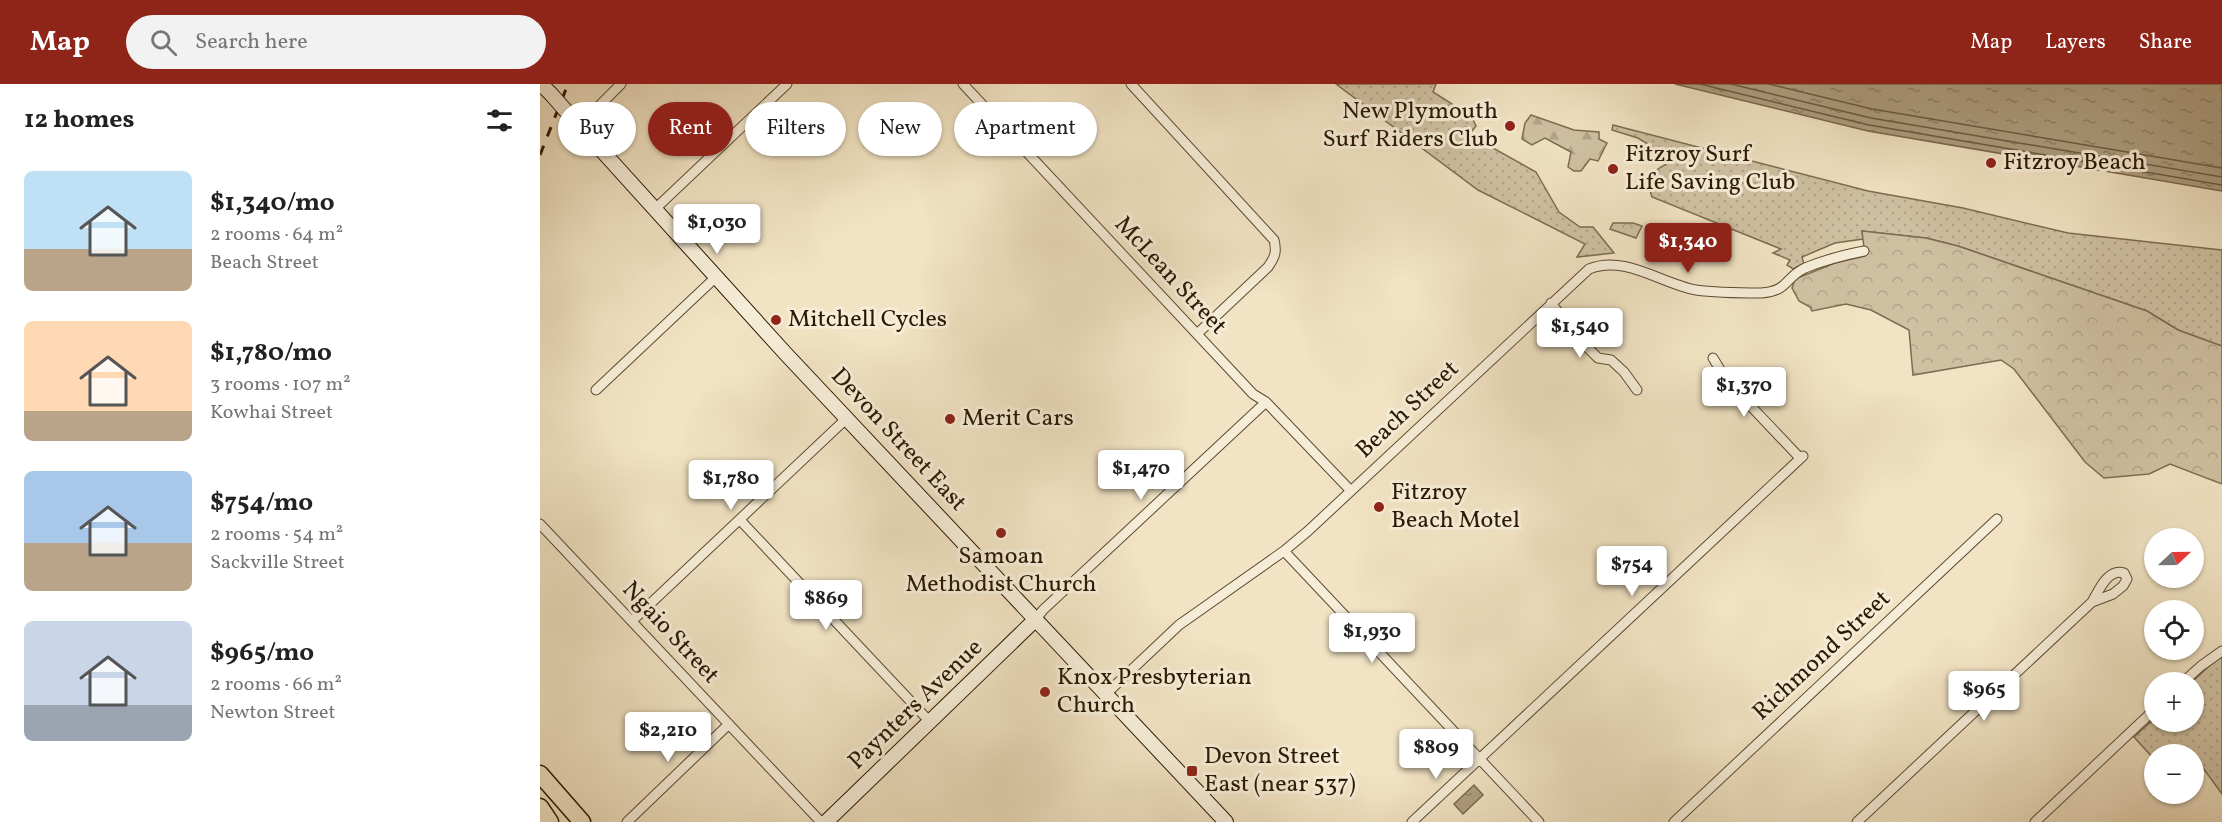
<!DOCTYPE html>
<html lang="en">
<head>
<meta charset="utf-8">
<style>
	:root { --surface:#fff; --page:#f2f2f2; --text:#222; --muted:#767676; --accent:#8f2418 }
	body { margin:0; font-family:Vollkorn,serif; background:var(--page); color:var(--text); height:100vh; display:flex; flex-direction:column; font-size:22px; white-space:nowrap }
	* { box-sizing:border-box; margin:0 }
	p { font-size:20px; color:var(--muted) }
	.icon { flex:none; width:33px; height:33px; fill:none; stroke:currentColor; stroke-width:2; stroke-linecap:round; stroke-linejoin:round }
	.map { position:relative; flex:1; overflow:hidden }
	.details { display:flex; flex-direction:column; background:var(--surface); width:540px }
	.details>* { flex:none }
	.guide { position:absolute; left:18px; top:18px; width:570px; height:54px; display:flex; gap:12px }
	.needle { width:39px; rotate:68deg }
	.fabs { position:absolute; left:1604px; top:444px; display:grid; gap:12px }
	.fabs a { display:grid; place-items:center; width:60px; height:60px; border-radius:50%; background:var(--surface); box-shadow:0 2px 4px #0004; font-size:30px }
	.price { position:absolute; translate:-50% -51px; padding:0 14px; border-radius:6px; background:#fff; color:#222; font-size:20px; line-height:39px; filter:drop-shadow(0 2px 3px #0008) }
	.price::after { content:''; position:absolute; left:50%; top:36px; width:18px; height:14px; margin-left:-9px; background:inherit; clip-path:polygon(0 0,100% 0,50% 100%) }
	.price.on { background:var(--accent); color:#fff }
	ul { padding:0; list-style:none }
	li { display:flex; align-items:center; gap:18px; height:150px; padding:0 24px }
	li span { display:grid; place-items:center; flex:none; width:168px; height:120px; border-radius:9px; color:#555 }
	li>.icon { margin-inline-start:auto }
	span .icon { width:72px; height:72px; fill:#fffc; stroke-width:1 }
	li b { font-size:26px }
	h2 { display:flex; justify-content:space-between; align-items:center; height:72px; padding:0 24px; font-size:26px }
	.chip { padding:0 21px; border-radius:27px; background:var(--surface); box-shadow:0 2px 4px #0004; font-size:21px; line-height:54px }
	.chip.on { background:var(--accent); color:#fff }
	header { display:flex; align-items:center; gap:36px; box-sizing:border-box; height:84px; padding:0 30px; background:var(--accent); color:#fff }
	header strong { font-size:28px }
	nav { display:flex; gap:33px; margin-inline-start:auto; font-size:21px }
	.search { width:420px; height:54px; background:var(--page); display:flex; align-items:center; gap:15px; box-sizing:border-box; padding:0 21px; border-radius:33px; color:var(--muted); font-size:22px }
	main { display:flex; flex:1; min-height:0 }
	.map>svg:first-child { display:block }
	.grass { fill:url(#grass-dots); stroke:#7d6c52; stroke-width:1.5 }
	.forest { fill:url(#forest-firs); stroke:#7d6c52; stroke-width:1.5 }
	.park { fill:url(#park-crowns); stroke:#7d6c52; stroke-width:1.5 }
	.water { fill:url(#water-ripples); stroke:#7a684e; stroke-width:1.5 }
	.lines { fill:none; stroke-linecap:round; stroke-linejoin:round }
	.shore { stroke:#6c5b42; stroke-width:1.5 }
	.street-casing { stroke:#5c4b32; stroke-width:11 }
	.secondary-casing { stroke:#2b1802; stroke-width:16 }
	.highway-casing { stroke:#2b1802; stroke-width:19 }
	.street { stroke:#f6edd8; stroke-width:9 }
	.secondary { stroke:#f6edd8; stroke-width:14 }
	.highway { stroke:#f1e3c3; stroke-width:16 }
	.rail { stroke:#2b1802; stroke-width:3; stroke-dasharray:10 10; stroke-linecap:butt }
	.secondary-bridge-casing { stroke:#2b1802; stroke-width:16; stroke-linecap:butt }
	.secondary-bridge { stroke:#f6edd8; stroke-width:14 }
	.poi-dot { fill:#8f2418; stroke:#f6edd8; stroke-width:2 }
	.labels { text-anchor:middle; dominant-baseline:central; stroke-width:6; stroke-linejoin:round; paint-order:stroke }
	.poi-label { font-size:24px; fill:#2b1802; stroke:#f6edd8; text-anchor:start }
	.street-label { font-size:24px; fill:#2b1802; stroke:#f6edd8 }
</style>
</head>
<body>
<header>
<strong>Map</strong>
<div class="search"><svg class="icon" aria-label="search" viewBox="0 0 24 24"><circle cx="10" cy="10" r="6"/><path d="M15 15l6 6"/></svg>Search here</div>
<nav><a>Map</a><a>Layers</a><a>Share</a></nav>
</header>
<main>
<section class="details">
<h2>12 homes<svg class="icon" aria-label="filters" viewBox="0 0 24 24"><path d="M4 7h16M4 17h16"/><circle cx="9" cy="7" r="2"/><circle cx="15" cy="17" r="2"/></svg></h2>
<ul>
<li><span style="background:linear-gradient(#bfe0f5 65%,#b9a48a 0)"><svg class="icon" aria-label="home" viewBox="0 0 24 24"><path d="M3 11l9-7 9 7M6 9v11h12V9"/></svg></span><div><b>$1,340/mo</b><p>2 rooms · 64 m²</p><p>Beach Street</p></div></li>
<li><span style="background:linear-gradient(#ffd9b3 75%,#b9a48a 0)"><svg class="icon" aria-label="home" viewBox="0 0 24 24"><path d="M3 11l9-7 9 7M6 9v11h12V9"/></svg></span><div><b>$1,780/mo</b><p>3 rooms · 107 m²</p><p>Kowhai Street</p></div></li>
<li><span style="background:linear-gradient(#a9c7e8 60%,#b9a48a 0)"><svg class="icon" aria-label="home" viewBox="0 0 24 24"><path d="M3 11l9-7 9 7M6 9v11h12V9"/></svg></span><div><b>$754/mo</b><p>2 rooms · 54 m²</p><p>Sackville Street</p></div></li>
<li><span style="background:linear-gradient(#c9d6e8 70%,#9aa5b1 0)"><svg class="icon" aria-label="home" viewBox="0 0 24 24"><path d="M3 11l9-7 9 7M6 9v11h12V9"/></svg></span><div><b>$965/mo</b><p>2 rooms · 66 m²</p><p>Newton Street</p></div></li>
</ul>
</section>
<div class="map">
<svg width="1682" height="738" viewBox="0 0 1682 738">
	<defs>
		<pattern id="grass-dots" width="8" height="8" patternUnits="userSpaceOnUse" patternTransform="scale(1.5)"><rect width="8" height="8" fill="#cfc0a2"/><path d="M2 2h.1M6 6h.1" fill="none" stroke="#b2a48a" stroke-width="1.8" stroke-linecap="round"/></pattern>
		<pattern id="forest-firs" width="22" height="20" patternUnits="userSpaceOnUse" patternTransform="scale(1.5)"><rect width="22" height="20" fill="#cfc0a2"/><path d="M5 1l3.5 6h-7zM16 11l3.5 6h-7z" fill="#b2a48a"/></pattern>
		<pattern id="park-crowns" width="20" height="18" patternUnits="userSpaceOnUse" patternTransform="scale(1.5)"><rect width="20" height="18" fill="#cfc0a2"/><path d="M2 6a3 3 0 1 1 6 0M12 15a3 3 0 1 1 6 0" fill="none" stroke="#b2a48a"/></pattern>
		<pattern id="water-ripples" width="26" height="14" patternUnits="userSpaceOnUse" patternTransform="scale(1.5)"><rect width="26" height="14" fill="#ae9e81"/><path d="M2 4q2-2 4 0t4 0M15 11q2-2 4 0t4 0" fill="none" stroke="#8e8067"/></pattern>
	</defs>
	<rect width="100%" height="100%" fill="#f1e3c3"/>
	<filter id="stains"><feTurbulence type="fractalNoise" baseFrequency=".00333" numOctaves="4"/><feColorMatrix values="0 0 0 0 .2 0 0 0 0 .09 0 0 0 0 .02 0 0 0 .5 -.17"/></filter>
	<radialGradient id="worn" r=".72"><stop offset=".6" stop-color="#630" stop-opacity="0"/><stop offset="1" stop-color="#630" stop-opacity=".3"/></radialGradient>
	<path class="grass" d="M 796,0 L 896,0 L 893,8 L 931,32 L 936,42 L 932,47 L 926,43 L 924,48 L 996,88 L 1019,128 L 1040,143 L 1053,143 L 1074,169 L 1037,173 L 1045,160 L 938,106 Z
		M 1073,41 L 1328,107 L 1423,124 L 1528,149 L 1682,166 L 1682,262 L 1638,246 L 1607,227 L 1418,162 L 1386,154 L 1322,147 L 1323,155 L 1295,159 L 1262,173 L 1264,180 L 1253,185 L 1247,181 L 1250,176 L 1233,169 L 1241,165 L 1112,113 C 1103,90 1118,84 1134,76 L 1098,54 L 1072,46 Z
		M 1682,570 L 1682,710 L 1653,670 L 1614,670 L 1614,675 L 1594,653 L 1614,635 L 1614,638 L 1653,638 L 1652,598 Z"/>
	<path class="forest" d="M 991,31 L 1034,46 L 1059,48 L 1059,55 L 1067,59 L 1058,77 L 1050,75 L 1041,87 L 1034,87 L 1028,83 L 1031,68 L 1005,54 L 992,61 L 982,55 L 985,39 Z"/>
	<path class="park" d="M 1073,139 L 1093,139 L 1102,142 L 1096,154 L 1070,145 Z
		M 1322,147 L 1386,154 L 1418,162 L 1607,227 L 1638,246 L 1682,262 L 1682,400 L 1630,380 L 1609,390 L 1564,394 L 1545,378 L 1474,285 L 1461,276 L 1373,291 L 1369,246 L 1331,226 L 1306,220 L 1272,227 L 1270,223 L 1259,217 L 1252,204 L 1255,195 L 1295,179 L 1325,172 Z"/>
	<path class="water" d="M 1135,0 L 1682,0 L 1682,107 L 1328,47 Z
		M 934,701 L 943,711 L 923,730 L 914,720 Z"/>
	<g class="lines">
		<path class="shore" d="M 1160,0 L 1329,41 L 1682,101
			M 1191,0 L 1331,34 L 1682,93
			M 1229,0 L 1332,25 L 1682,84"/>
		<defs>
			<path id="street" d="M 423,0 L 713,310 L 726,318 L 811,407
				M 591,0 L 734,156 C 737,168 735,173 728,183 L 657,250
				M 40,41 L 81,0
				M 114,126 L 247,0
				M 1011,219 L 1039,255 L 1058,274 L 1071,276 L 1084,288 L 1097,306
				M 1173,274 L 1187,297 L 1260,374
				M 56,306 L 176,193
				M 200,436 L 391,639
				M 0,440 L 281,738
				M 744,467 L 999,738
				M 496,535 L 503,526 L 726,318
				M 92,537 L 307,334
				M 1643,598 L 1661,582 L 1682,567
				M 566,610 L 639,541 L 744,467 L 768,447 L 1049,185 C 1084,170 1122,200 1156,206 C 1177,209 1200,209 1221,209 C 1249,207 1244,194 1265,184 C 1284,176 1304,171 1324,167
				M 87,738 L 189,640
				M 872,738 L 1263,372
				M 1134,738 L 1457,435
				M 1317,738 L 1552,518 C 1559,506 1568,484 1584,489 L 1587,495 L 1583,502 L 1573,510 L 1552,518
				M 1495,738 L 1614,626"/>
			<path id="secondary" d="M 1,0 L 11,10
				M 26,27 L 245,269 L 686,738
				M 286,738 L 496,535"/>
			<path id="highway" d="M 0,690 L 42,738
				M 0,723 L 10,738"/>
		</defs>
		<use href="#street" class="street-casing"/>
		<use href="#secondary" class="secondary-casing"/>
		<use href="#highway" class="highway-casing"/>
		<use href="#street" class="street"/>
		<use href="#secondary" class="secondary"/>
		<use href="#highway" class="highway"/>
		<path class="rail" d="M 0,71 L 28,0"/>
		<defs>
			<path id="secondary-bridge" d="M 11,10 L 26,27"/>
		</defs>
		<use href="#secondary-bridge" class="secondary-bridge-casing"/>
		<use href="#secondary-bridge" class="secondary-bridge"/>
	</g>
	<g class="poi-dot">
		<circle cx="970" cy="42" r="6"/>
		<circle cx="1451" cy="79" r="6"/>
		<circle cx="1073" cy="85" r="6"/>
		<circle cx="236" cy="236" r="6"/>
		<circle cx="410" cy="335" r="6"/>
		<circle cx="839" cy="423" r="6"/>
		<circle cx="461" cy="449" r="6"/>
		<circle cx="505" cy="608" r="6"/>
		<rect x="646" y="681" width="12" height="12" rx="3"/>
	</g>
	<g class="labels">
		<g class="poi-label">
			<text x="958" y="28" text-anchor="end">New Plymouth<tspan x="958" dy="28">Surf Riders Club</tspan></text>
			<text x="1085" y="71">Fitzroy Surf<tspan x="1085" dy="28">Life Saving Club</tspan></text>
			<text x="1463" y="79">Fitzroy Beach</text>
			<text x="248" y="236">Mitchell Cycles</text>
			<text x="422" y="335">Merit Cars</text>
			<text x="851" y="409">Fitzroy<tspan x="851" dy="28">Beach Motel</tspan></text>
			<text x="461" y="473" text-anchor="middle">Samoan<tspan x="461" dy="28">Methodist Church</tspan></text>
			<text x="517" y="594">Knox Presbyterian<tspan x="517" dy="28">Church</tspan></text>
			<text x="664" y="673">Devon Street<tspan x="664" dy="28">East (near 537)</tspan></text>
		</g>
		<g class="street-label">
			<text transform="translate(630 192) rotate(47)">McLean Street</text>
			<text transform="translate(868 326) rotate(-43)">Beach Street</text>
			<text transform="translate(358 356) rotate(47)">Devon Street East</text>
			<text transform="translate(130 549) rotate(47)">Ngaio Street</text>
			<text transform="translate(1282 572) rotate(-43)">Richmond Street</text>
			<text transform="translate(376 621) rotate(-44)">Paynters Avenue</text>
		</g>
	</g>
	<rect width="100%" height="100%" filter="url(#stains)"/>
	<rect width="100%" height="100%" fill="url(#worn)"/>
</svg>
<div class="fabs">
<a><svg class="needle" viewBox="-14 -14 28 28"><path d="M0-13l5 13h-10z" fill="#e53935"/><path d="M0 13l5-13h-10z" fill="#767676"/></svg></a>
<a><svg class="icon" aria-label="locate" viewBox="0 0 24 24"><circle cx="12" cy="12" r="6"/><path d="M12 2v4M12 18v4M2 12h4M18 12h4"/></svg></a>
<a>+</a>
<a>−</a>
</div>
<b class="price" style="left:177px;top:171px">$1,030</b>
<b class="price on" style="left:1148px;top:190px">$1,340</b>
<b class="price" style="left:1040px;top:275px">$1,540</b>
<b class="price" style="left:1204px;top:334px">$1,370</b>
<b class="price" style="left:601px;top:417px">$1,470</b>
<b class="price" style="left:191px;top:427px">$1,780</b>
<b class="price" style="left:1092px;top:513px">$754</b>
<b class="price" style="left:286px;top:547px">$869</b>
<b class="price" style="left:832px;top:580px">$1,930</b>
<b class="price" style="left:1444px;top:638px">$965</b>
<b class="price" style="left:128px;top:679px">$2,210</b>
<b class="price" style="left:896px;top:696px">$809</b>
<div class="guide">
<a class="chip">Buy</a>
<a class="chip on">Rent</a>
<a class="chip">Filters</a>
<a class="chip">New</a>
<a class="chip">Apartment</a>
</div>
</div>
</main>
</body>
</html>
